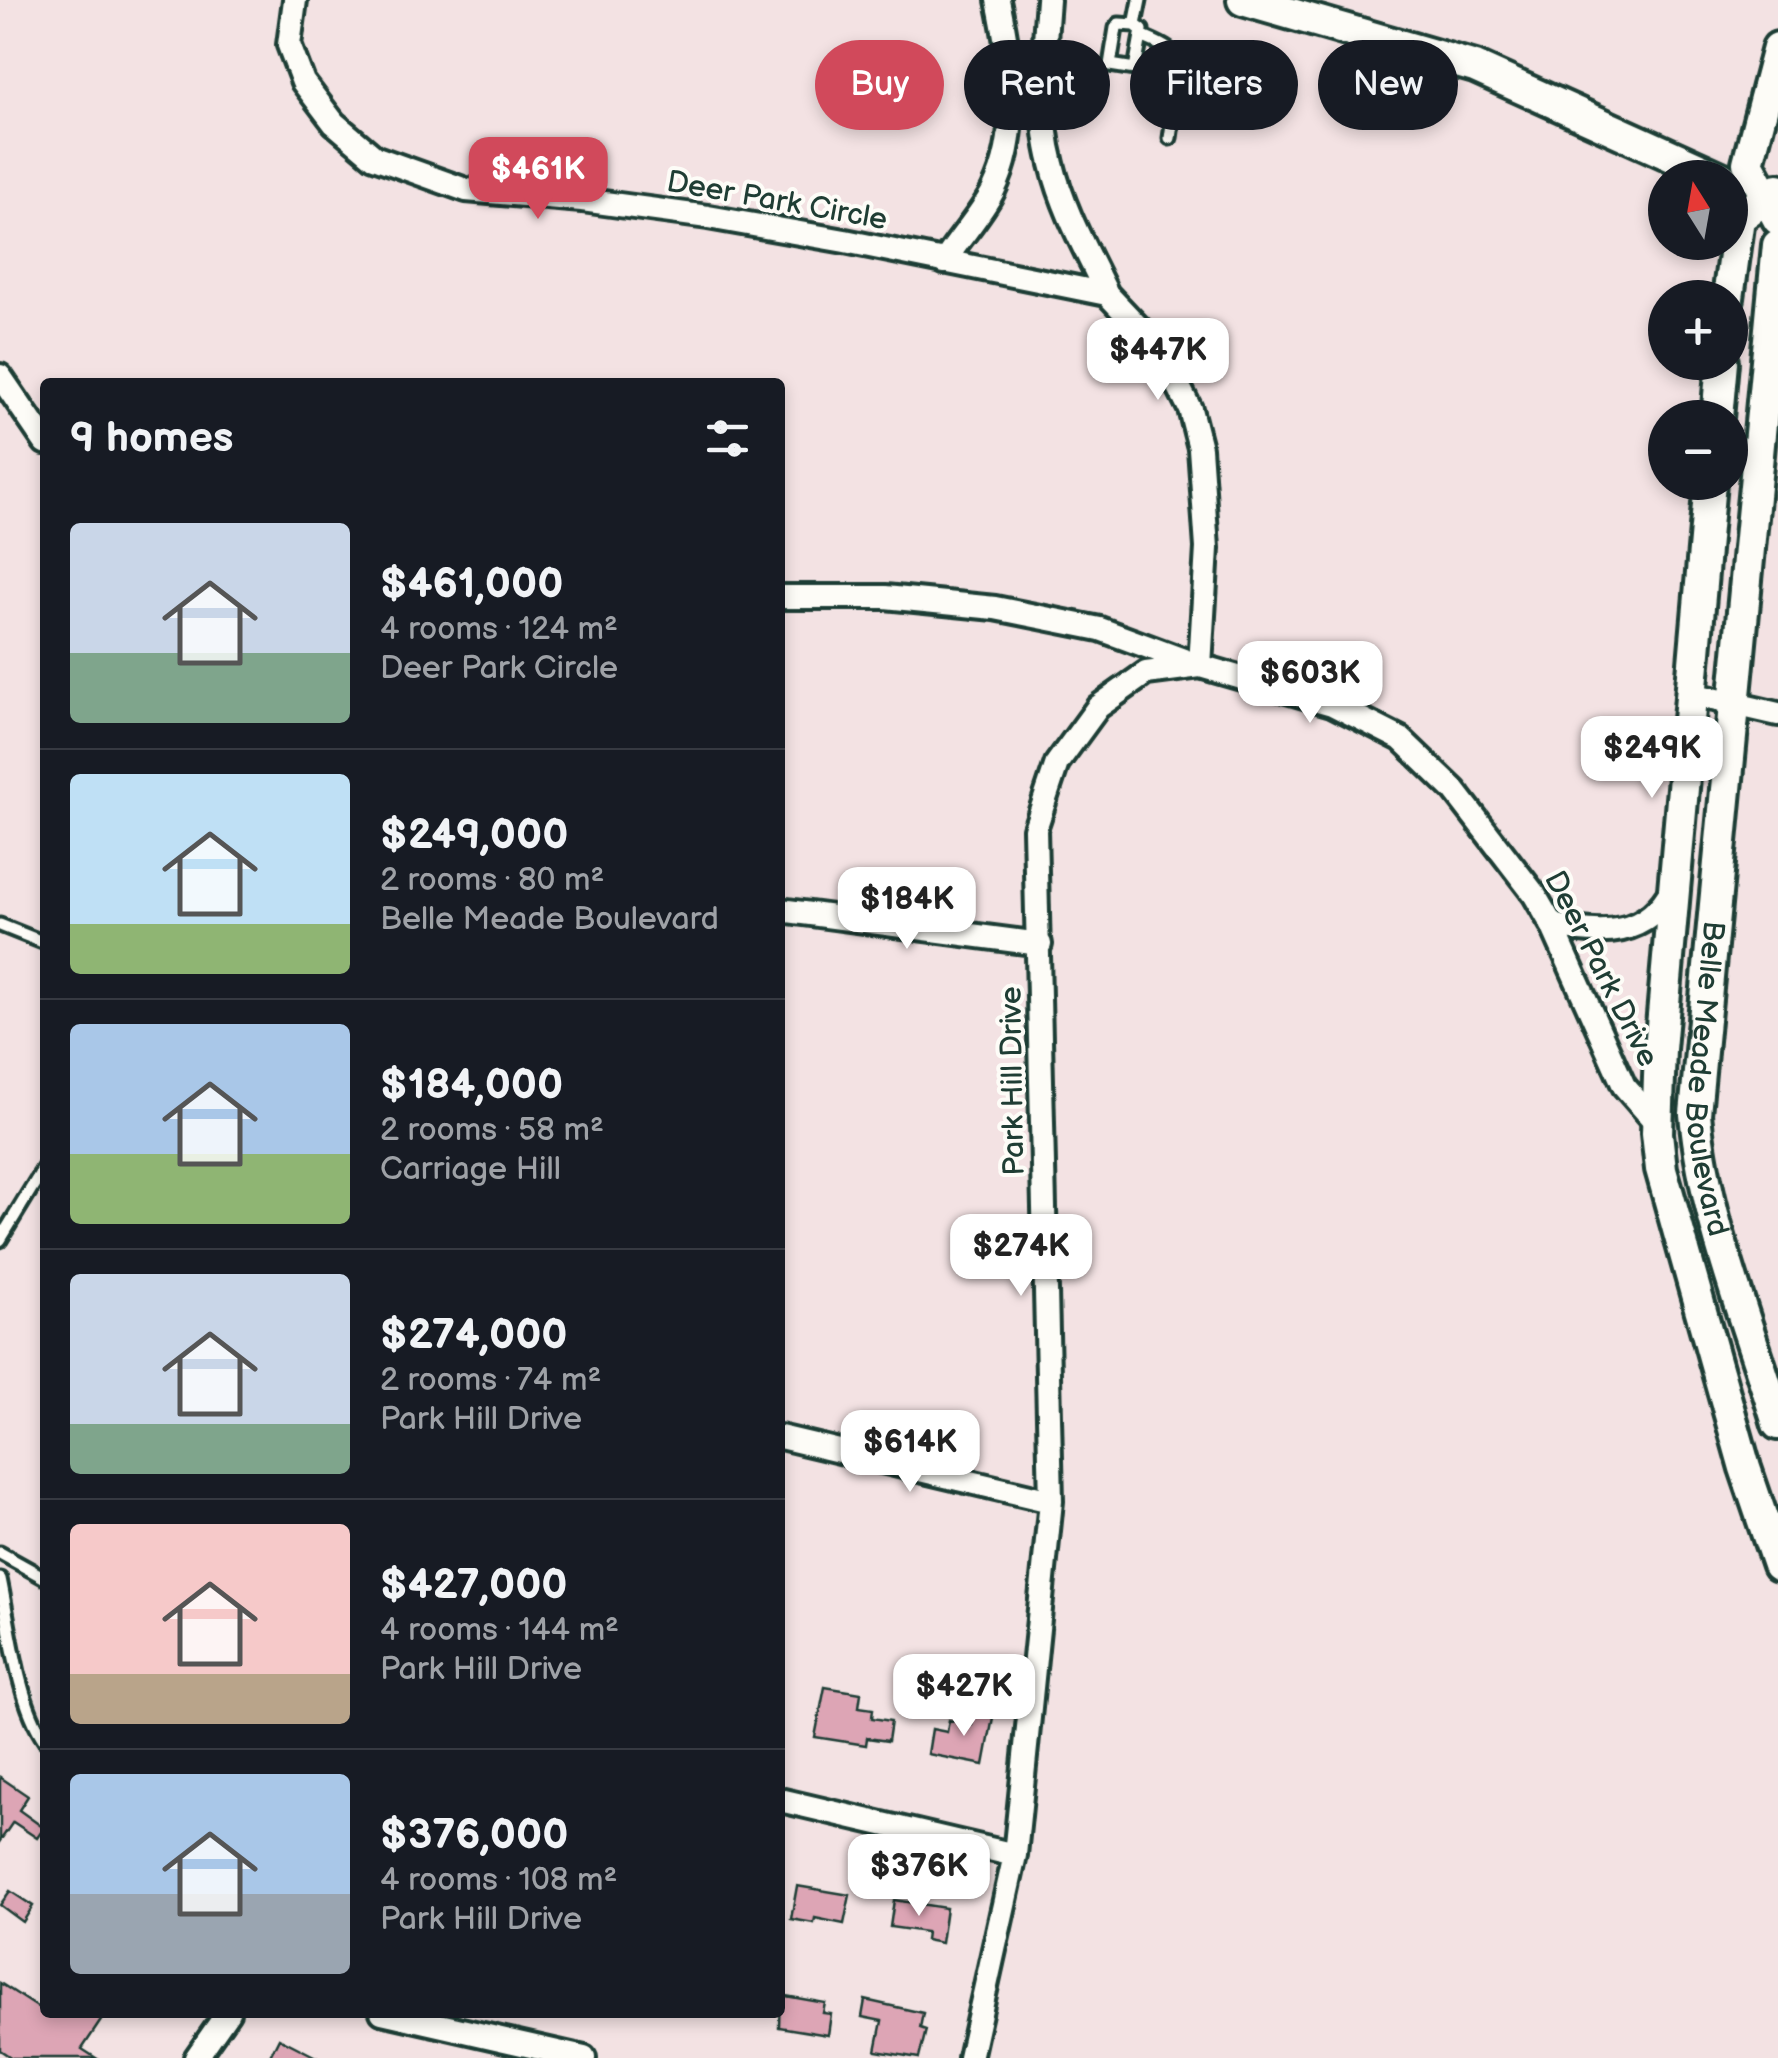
<!DOCTYPE html>
<html lang="en">
<head>
<meta charset="utf-8">
<style>
	:root { --surface:#171b24; --page:#242831; --text:#f1f3f6; --muted:#9ea1a6; --line:#363941; --accent:#d1495b }
	body { margin:0; font-family:"Balsamiq Sans",sans-serif; background:var(--page); color:var(--text); height:100vh; display:flex; flex-direction:column; font-size:38px; white-space:nowrap }
	* { box-sizing:border-box; margin:0 }
	p { font-size:32px; color:var(--muted) }
	.icon { flex:none; width:55px; height:55px; fill:none; stroke:currentColor; stroke-width:2; stroke-linecap:round; stroke-linejoin:round }
	.map { position:relative; flex:1; overflow:hidden }
	.side { position:absolute; left:40px; top:378px; width:745px; height:1640px; display:flex; flex-direction:column; background:var(--surface); border-radius:10px; box-shadow:0 5px 15px #0003 }
	.side>* { flex:none }
	.banner { position:absolute; left:815px; top:40px; width:812px; height:90px; display:flex; gap:20px }
	.needle { width:65px; rotate:349deg }
	.tools { position:absolute; left:1648px; top:160px; display:grid; gap:20px }
	.tools a { display:grid; place-items:center; width:100px; height:100px; border-radius:50%; background:var(--surface); box-shadow:0 5px 15px #0003; font-size:50px }
	.price { position:absolute; translate:-50% -85px; padding:0 22px; border-radius:20px; background:#fff; color:#222; font-size:32px; line-height:65px; filter:drop-shadow(0 2px 5px #0008) }
	.price::after { content:''; position:absolute; left:50%; top:60px; width:30px; height:22px; margin-left:-15px; background:inherit; clip-path:polygon(0 0,100% 0,50% 100%) }
	.price.active { background:var(--accent); color:#fff }
	ul { padding:0; list-style:none }
	li { display:flex; align-items:center; gap:30px; height:250px; padding:0 30px }
	li+li { border-top:2px solid var(--line) }
	li span { display:grid; place-items:center; flex:none; width:280px; height:200px; border-radius:10px; color:#555 }
	li>.icon { margin-inline-start:auto }
	span .icon { width:120px; height:120px; fill:#fffc; stroke-width:1 }
	li b { font-size:42px }
	h2 { display:flex; justify-content:space-between; align-items:center; height:120px; padding:0 30px; font-size:42px }
	.pill { padding:0 35px; border-radius:45px; background:var(--surface); box-shadow:0 5px 15px #0003; font-size:35px; line-height:90px }
	.pill.active { background:var(--accent); color:#fff }
	.map>svg:first-child { display:block }
	.building { fill:#dda5b5; stroke:#1f3d34; stroke-width:2.5 }
	.lines { fill:none; stroke-linecap:round; stroke-linejoin:round }
	.lane-casing { stroke:#1f3d34; stroke-width:19 }
	.street-casing { stroke:#1f3d34; stroke-width:30 }
	.secondary-casing { stroke:#1f3d34; stroke-width:38 }
	.lane { stroke:#fdfcf7; stroke-width:11 }
	.street { stroke:#fdfcf7; stroke-width:22 }
	.secondary { stroke:#fdfcf7; stroke-width:30 }
	.labels { text-anchor:middle; dominant-baseline:central; stroke-width:8; stroke-linejoin:round; paint-order:stroke }
	.street-label { font-size:30px; fill:#1f3d34; stroke:#fdfcf7 }
</style>
</head>
<body>
<div class="map">
<svg width="1778" height="2058" viewBox="0 0 1778 2058">
	<rect width="100%" height="100%" fill="#f3e2e3"/>
	<filter id="ink" filterUnits="userSpaceOnUse"><feTurbulence type="fractalNoise" baseFrequency=".01" numOctaves="2"/><feDisplacementMap in="SourceGraphic" scale="20" xChannelSelector="R" yChannelSelector="G"/><feConvolveMatrix kernelMatrix="1 2 1 2 8 2 1 2 1" color-interpolation-filters="sRGB"/></filter>
	<g filter="url(#ink)">
		<path class="building" d="M 825,1687 L 861,1693 L 859,1707 L 873,1709 L 872,1718 L 891,1721 L 888,1741 L 867,1738 L 866,1745 L 815,1737 Z
			M 975,1709 L 994,1712 L 984,1765 L 928,1754 L 932,1729 L 947,1732 L 949,1720 L 972,1725 Z
			M 0,1777 L 28,1796 L 19,1810 L 44,1828 L 37,1838 L 13,1822 L 0,1841 Z
			M 797,1886 L 850,1895 L 844,1924 L 815,1918 L 814,1923 L 791,1919 Z
			M 10,1891 L 33,1906 L 23,1922 L 0,1905 Z
			M 894,1900 L 946,1908 L 941,1943 L 925,1940 L 926,1932 L 890,1927 Z
			M 0,1983 L 45,2012 L 92,2012 L 102,2019 L 82,2049 L 96,2058 L 12,2058 L 0,2050 Z
			M 780,1995 L 825,2003 L 823,2013 L 831,2014 L 828,2035 L 779,2027 Z
			M 865,2000 L 923,2013 L 920,2028 L 926,2030 L 919,2058 L 876,2051 L 882,2021 L 862,2017 Z
			M 279,2038 L 318,2058 L 269,2058 Z"/>
		<g class="lines">
			<defs>
				<path id="lane" d="M 1135,25 L 1119,24 L 1116,28 L 1110,65 L 1135,69 L 1142,30 L 1135,25 L 1140,0
					M 1141,36 C 1159,44 1175,48 1180,68 L 1170,138
					M 0,925 L 45,943
					M 0,1240 L 45,1166
					M 0,1553 L 45,1578
					M 0,1579 C 10,1626 17,1701 45,1741"/>
				<path id="street" d="M 295,0 L 289,45 L 303,82 L 334,123 L 374,157 L 466,190 L 582,200 L 708,217 L 845,241 L 1107,294 L 1161,351 L 1190,409 L 1200,448 L 1207,548 L 1200,666 L 1146,673 L 1098,707 L 1057,763 L 1035,829 L 1051,1501 L 1015,1855 L 970,2058
					M 1048,0 C 1044,53 1038,112 1052,164 C 1063,210 1087,252 1107,294
					M 944,262 C 959,238 980,216 993,191 C 1022,133 1011,61 998,0
					M 0,376 L 45,442
					M 780,597 L 885,597 L 995,608 L 1100,629 L 1200,666 L 1332,704 L 1401,739 L 1454,790 L 1534,894 L 1552,925 L 1624,1086 L 1657,1124
					M 1691,694 L 1778,714
					M 780,910 L 1040,944
					M 1552,925 C 1601,936 1647,938 1673,887
					M 780,1437 L 1051,1501
					M 780,1800 L 1015,1855
					M 382,2012 L 584,2058
					M 196,2058 L 228,2012"/>
				<g id="secondary">
					<path d="M 1243,0 L 1475,67 L 1721,178"/>
					<path d="M 1778,48 L 1748,163 L 1778,219"/>
					<path id="s1" d="M 1778,245 L 1695,1114 C 1705,1221 1748,1322 1778,1424"/>
					<path d="M 1728,298 L 1739,218 L 1778,189"/>
					<path d="M 1717,418 L 1722,362"/>
					<path d="M 1710,482 L 1660,1049 L 1657,1133 L 1661,1169 L 1745,1468 L 1778,1565"/>
				</g>
			</defs>
			<use href="#lane" class="lane-casing"/>
			<use href="#street" class="street-casing"/>
			<use href="#secondary" class="secondary-casing"/>
			<use href="#lane" class="lane"/>
			<use href="#street" class="street"/>
			<use href="#secondary" class="secondary"/>
		</g>
	</g>
	<g class="labels">
		<g class="street-label">
			<text transform="translate(777 201) rotate(10)">Deer Park Circle</text>
			<text transform="translate(1601 969) rotate(63)">Deer Park Drive</text>
			<text stroke="none"><textPath href="#s1" startOffset="838">Belle Meade Boulevard</textPath></text>
			<text transform="translate(1013 1081) rotate(-91)">Park Hill Drive</text>
		</g>
	</g>
</svg>
<div class="tools">
<a><svg class="needle" viewBox="-14 -14 28 28"><path d="M0-13l5 13h-10z" fill="#e53935"/><path d="M0 13l5-13h-10z" fill="#9ea1a6"/></svg></a>
<a>+</a>
<a>−</a>
</div>
<b class="price active" style="left:538px;top:222px">$461K</b>
<b class="price" style="left:1158px;top:403px">$447K</b>
<b class="price" style="left:1310px;top:726px">$603K</b>
<b class="price" style="left:1652px;top:801px">$249K</b>
<b class="price" style="left:907px;top:952px">$184K</b>
<b class="price" style="left:1021px;top:1299px">$274K</b>
<b class="price" style="left:910px;top:1495px">$614K</b>
<b class="price" style="left:964px;top:1739px">$427K</b>
<b class="price" style="left:919px;top:1919px">$376K</b>
<div class="banner">
<a class="pill active">Buy</a>
<a class="pill">Rent</a>
<a class="pill">Filters</a>
<a class="pill">New</a>
</div>
<section class="side">
<h2>9 homes<svg class="icon" aria-label="filters" viewBox="0 0 24 24"><path d="M4 7h16M4 17h16"/><circle cx="9" cy="7" r="2"/><circle cx="15" cy="17" r="2"/></svg></h2>
<ul>
<li><span style="background:linear-gradient(#c9d6e8 65%,#7fa58c 0)"><svg class="icon" aria-label="home" viewBox="0 0 24 24"><path d="M3 11l9-7 9 7M6 9v11h12V9"/></svg></span><div><b>$461,000</b><p>4 rooms · 124 m²</p><p>Deer Park Circle</p></div></li>
<li><span style="background:linear-gradient(#bfe0f5 75%,#8fb573 0)"><svg class="icon" aria-label="home" viewBox="0 0 24 24"><path d="M3 11l9-7 9 7M6 9v11h12V9"/></svg></span><div><b>$249,000</b><p>2 rooms · 80 m²</p><p>Belle Meade Boulevard</p></div></li>
<li><span style="background:linear-gradient(#a9c7e8 65%,#8fb573 0)"><svg class="icon" aria-label="home" viewBox="0 0 24 24"><path d="M3 11l9-7 9 7M6 9v11h12V9"/></svg></span><div><b>$184,000</b><p>2 rooms · 58 m²</p><p>Carriage Hill</p></div></li>
<li><span style="background:linear-gradient(#c9d6e8 75%,#7fa58c 0)"><svg class="icon" aria-label="home" viewBox="0 0 24 24"><path d="M3 11l9-7 9 7M6 9v11h12V9"/></svg></span><div><b>$274,000</b><p>2 rooms · 74 m²</p><p>Park Hill Drive</p></div></li>
<li><span style="background:linear-gradient(#f6c9c9 75%,#b9a48a 0)"><svg class="icon" aria-label="home" viewBox="0 0 24 24"><path d="M3 11l9-7 9 7M6 9v11h12V9"/></svg></span><div><b>$427,000</b><p>4 rooms · 144 m²</p><p>Park Hill Drive</p></div></li>
<li><span style="background:linear-gradient(#a9c7e8 60%,#9aa5b1 0)"><svg class="icon" aria-label="home" viewBox="0 0 24 24"><path d="M3 11l9-7 9 7M6 9v11h12V9"/></svg></span><div><b>$376,000</b><p>4 rooms · 108 m²</p><p>Park Hill Drive</p></div></li>
</ul>
</section>
</div>
</body>
</html>
